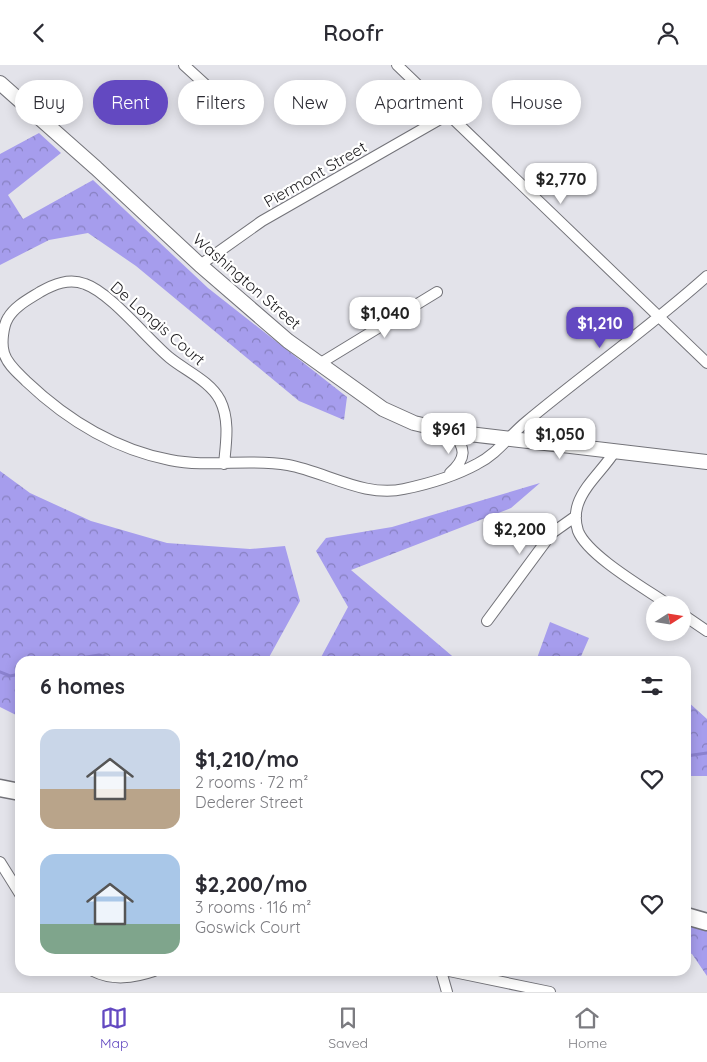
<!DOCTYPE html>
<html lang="en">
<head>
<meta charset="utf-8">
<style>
	:root { --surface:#fff; --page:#f7f7f7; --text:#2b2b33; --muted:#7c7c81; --line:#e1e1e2; --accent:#6349c1 }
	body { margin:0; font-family:Quicksand,sans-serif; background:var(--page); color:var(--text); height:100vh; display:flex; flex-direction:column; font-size:19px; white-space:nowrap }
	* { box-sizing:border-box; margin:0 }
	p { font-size:16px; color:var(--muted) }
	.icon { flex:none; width:28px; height:28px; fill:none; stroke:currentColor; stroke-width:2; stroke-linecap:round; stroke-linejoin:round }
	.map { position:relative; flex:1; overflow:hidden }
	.sheet { position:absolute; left:15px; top:591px; width:676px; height:320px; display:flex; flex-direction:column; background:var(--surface); border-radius:15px; box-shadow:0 2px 12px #0003 }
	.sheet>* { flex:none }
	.hud { position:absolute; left:15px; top:15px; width:678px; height:45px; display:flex; gap:10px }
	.needle { width:32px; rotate:78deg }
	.buttons { position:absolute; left:646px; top:531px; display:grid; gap:10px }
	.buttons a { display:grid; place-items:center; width:45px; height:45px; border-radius:50%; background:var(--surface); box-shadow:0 2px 12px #0003; font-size:25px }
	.price { position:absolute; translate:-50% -42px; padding:0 11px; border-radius:10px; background:#fff; color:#222; font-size:16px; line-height:32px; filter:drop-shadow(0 1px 2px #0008) }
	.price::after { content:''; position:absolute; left:50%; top:30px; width:15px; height:11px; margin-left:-8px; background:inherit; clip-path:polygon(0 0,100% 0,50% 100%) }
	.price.current { background:var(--accent); color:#fff }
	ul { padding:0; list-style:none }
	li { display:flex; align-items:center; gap:15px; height:125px; padding:0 25px }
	li span { display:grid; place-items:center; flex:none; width:140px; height:100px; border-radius:15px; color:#555 }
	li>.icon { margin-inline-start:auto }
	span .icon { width:60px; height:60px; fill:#fffc; stroke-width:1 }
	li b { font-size:21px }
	h2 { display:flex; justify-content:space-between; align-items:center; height:60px; padding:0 25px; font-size:21px }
	.pill { padding:0 18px; border-radius:22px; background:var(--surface); box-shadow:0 2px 12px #0003; font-size:18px; line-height:45px }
	.pill.current { background:var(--accent); color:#fff }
	header { display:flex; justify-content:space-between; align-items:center; height:65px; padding:0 25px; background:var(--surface); font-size:22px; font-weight:600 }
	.tabs { display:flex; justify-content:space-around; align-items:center; height:70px; border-top:1px solid var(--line); background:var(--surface); font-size:14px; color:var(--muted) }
	.tabs a { display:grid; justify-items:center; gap:2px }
	.tabs .current { color:var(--accent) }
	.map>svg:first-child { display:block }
	.forest { fill:url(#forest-crowns) }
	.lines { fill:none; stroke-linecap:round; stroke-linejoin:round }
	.stream { stroke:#8b82cf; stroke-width:3 }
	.minor-casing { stroke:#737379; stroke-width:12 }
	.secondary-casing { stroke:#737379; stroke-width:16 }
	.primary-casing { stroke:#737379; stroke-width:19 }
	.minor { stroke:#fff; stroke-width:10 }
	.secondary { stroke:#fff; stroke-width:14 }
	.primary { stroke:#fff; stroke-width:16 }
	.labels { text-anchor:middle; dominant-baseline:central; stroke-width:4.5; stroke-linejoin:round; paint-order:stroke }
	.street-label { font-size:16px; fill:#212023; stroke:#fff }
</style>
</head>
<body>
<header><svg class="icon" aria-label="back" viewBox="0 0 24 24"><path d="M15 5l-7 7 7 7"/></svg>Roofr<svg class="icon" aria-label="person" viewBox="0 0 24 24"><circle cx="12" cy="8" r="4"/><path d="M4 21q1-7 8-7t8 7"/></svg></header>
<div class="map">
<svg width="707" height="927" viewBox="0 0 707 927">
	<defs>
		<pattern id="forest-crowns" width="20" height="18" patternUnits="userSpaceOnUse" patternTransform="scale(1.25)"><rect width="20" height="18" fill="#a69ded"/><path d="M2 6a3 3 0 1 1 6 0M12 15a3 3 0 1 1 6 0" fill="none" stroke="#8780c0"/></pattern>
	</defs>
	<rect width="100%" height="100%" fill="#e3e3ea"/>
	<path class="forest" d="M 39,68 L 61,88 L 8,130 L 23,154 L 93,115 L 208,223 L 347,332 L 344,355 L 299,336 L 136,201 L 88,168 L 49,175 L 0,200 L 0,89 Z
		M 0,406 L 30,428 L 91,456 L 167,478 L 250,484 L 285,481 L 300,536 L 267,596 L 20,596 L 20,652 L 0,642 Z
		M 540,418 L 511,443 L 351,505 L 458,596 L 319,596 L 348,542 L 316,486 L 326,473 L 392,462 Z
		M 550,557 L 589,573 L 579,596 L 536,596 Z
		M 686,635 L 707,654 L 707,711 L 686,711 Z
		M 686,860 L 707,866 L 707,911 L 692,889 L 686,887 Z"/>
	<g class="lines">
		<path class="stream" d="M 62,596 L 99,590 L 118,596
			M 0,607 L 10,611 L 20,609
			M 686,691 L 707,688"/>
		<defs>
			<path id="minor" d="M 184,0 L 219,32
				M 397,0 L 707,298
				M 200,200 L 262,156 L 449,49
				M 319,299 L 437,227
				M 615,386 C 604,404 585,419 578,439 C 575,448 575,457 578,466 C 588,491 646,524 669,540
				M 224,399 C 226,378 230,355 220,335 C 210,316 186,306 170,293 C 147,274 111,228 85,219 C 69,213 54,219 40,227 C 29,234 15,241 8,253 C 3,261 1,279 4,288 C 7,299 18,308 26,316 C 66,354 114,384 170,395 C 209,403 249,393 288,400 C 326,407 365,433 404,424 C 428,419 455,411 477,399 C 497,389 509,371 526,357 C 586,307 649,263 707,211
				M 450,408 C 467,393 466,383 452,367
				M 682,549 L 707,566
				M 487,556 L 552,468 L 576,451
				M 0,797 L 20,829
				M 93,906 C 113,916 133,913 154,906
				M 441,906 L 447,927
				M 449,906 L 550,927"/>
			<path id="secondary" d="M 0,18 L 96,103 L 200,200 L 288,276 L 383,344 L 414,358 L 452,367 L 707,397"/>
			<path id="primary" d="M 0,723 L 20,727
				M 686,851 L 707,857"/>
		</defs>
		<use href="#minor" class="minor-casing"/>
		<use href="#secondary" class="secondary-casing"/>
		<use href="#primary" class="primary-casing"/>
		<use href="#minor" class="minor"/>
		<use href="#secondary" class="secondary"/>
		<use href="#primary" class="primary"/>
	</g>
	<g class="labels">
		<g class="street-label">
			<text transform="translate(315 109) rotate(-30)">Piermont Street</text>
			<text transform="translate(247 216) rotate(41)">Washington Street</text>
			<text transform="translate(158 258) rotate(41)">De Longis Court</text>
		</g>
	</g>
</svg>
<div class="buttons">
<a><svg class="needle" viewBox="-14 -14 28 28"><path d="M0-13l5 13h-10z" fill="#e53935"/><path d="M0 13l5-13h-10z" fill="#7c7c81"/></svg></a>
</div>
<b class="price" style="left:561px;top:140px">$2,770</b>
<b class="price" style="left:385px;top:274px">$1,040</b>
<b class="price current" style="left:600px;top:284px">$1,210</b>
<b class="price" style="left:449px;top:390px">$961</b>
<b class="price" style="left:560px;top:395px">$1,050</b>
<b class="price" style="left:520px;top:490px">$2,200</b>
<div class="hud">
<a class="pill">Buy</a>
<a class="pill current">Rent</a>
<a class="pill">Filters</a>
<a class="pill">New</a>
<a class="pill">Apartment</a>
<a class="pill">House</a>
</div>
<section class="sheet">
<h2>6 homes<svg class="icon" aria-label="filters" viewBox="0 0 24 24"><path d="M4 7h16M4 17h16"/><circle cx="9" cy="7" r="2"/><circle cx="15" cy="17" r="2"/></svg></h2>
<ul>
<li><span style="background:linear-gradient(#c9d6e8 60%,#b9a48a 0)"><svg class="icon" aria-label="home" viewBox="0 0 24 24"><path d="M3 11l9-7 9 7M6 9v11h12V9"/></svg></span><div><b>$1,210/mo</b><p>2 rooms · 72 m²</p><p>Dederer Street</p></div><svg class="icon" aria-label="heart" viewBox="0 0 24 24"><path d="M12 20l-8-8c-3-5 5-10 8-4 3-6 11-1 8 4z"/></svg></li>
<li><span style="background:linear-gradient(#a9c7e8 70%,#7fa58c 0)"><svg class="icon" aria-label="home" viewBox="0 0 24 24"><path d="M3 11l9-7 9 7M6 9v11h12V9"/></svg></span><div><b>$2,200/mo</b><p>3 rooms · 116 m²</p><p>Goswick Court</p></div><svg class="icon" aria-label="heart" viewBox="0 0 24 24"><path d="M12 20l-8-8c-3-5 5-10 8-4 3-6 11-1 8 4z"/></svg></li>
</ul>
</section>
</div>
<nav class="tabs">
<a class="current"><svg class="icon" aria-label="map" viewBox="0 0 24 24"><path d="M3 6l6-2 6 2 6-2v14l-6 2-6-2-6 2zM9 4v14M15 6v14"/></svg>Map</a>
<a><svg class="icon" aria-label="saved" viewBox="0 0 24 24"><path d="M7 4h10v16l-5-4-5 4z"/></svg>Saved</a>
<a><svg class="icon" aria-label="home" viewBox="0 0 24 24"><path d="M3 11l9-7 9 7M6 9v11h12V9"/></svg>Home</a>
</nav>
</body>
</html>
